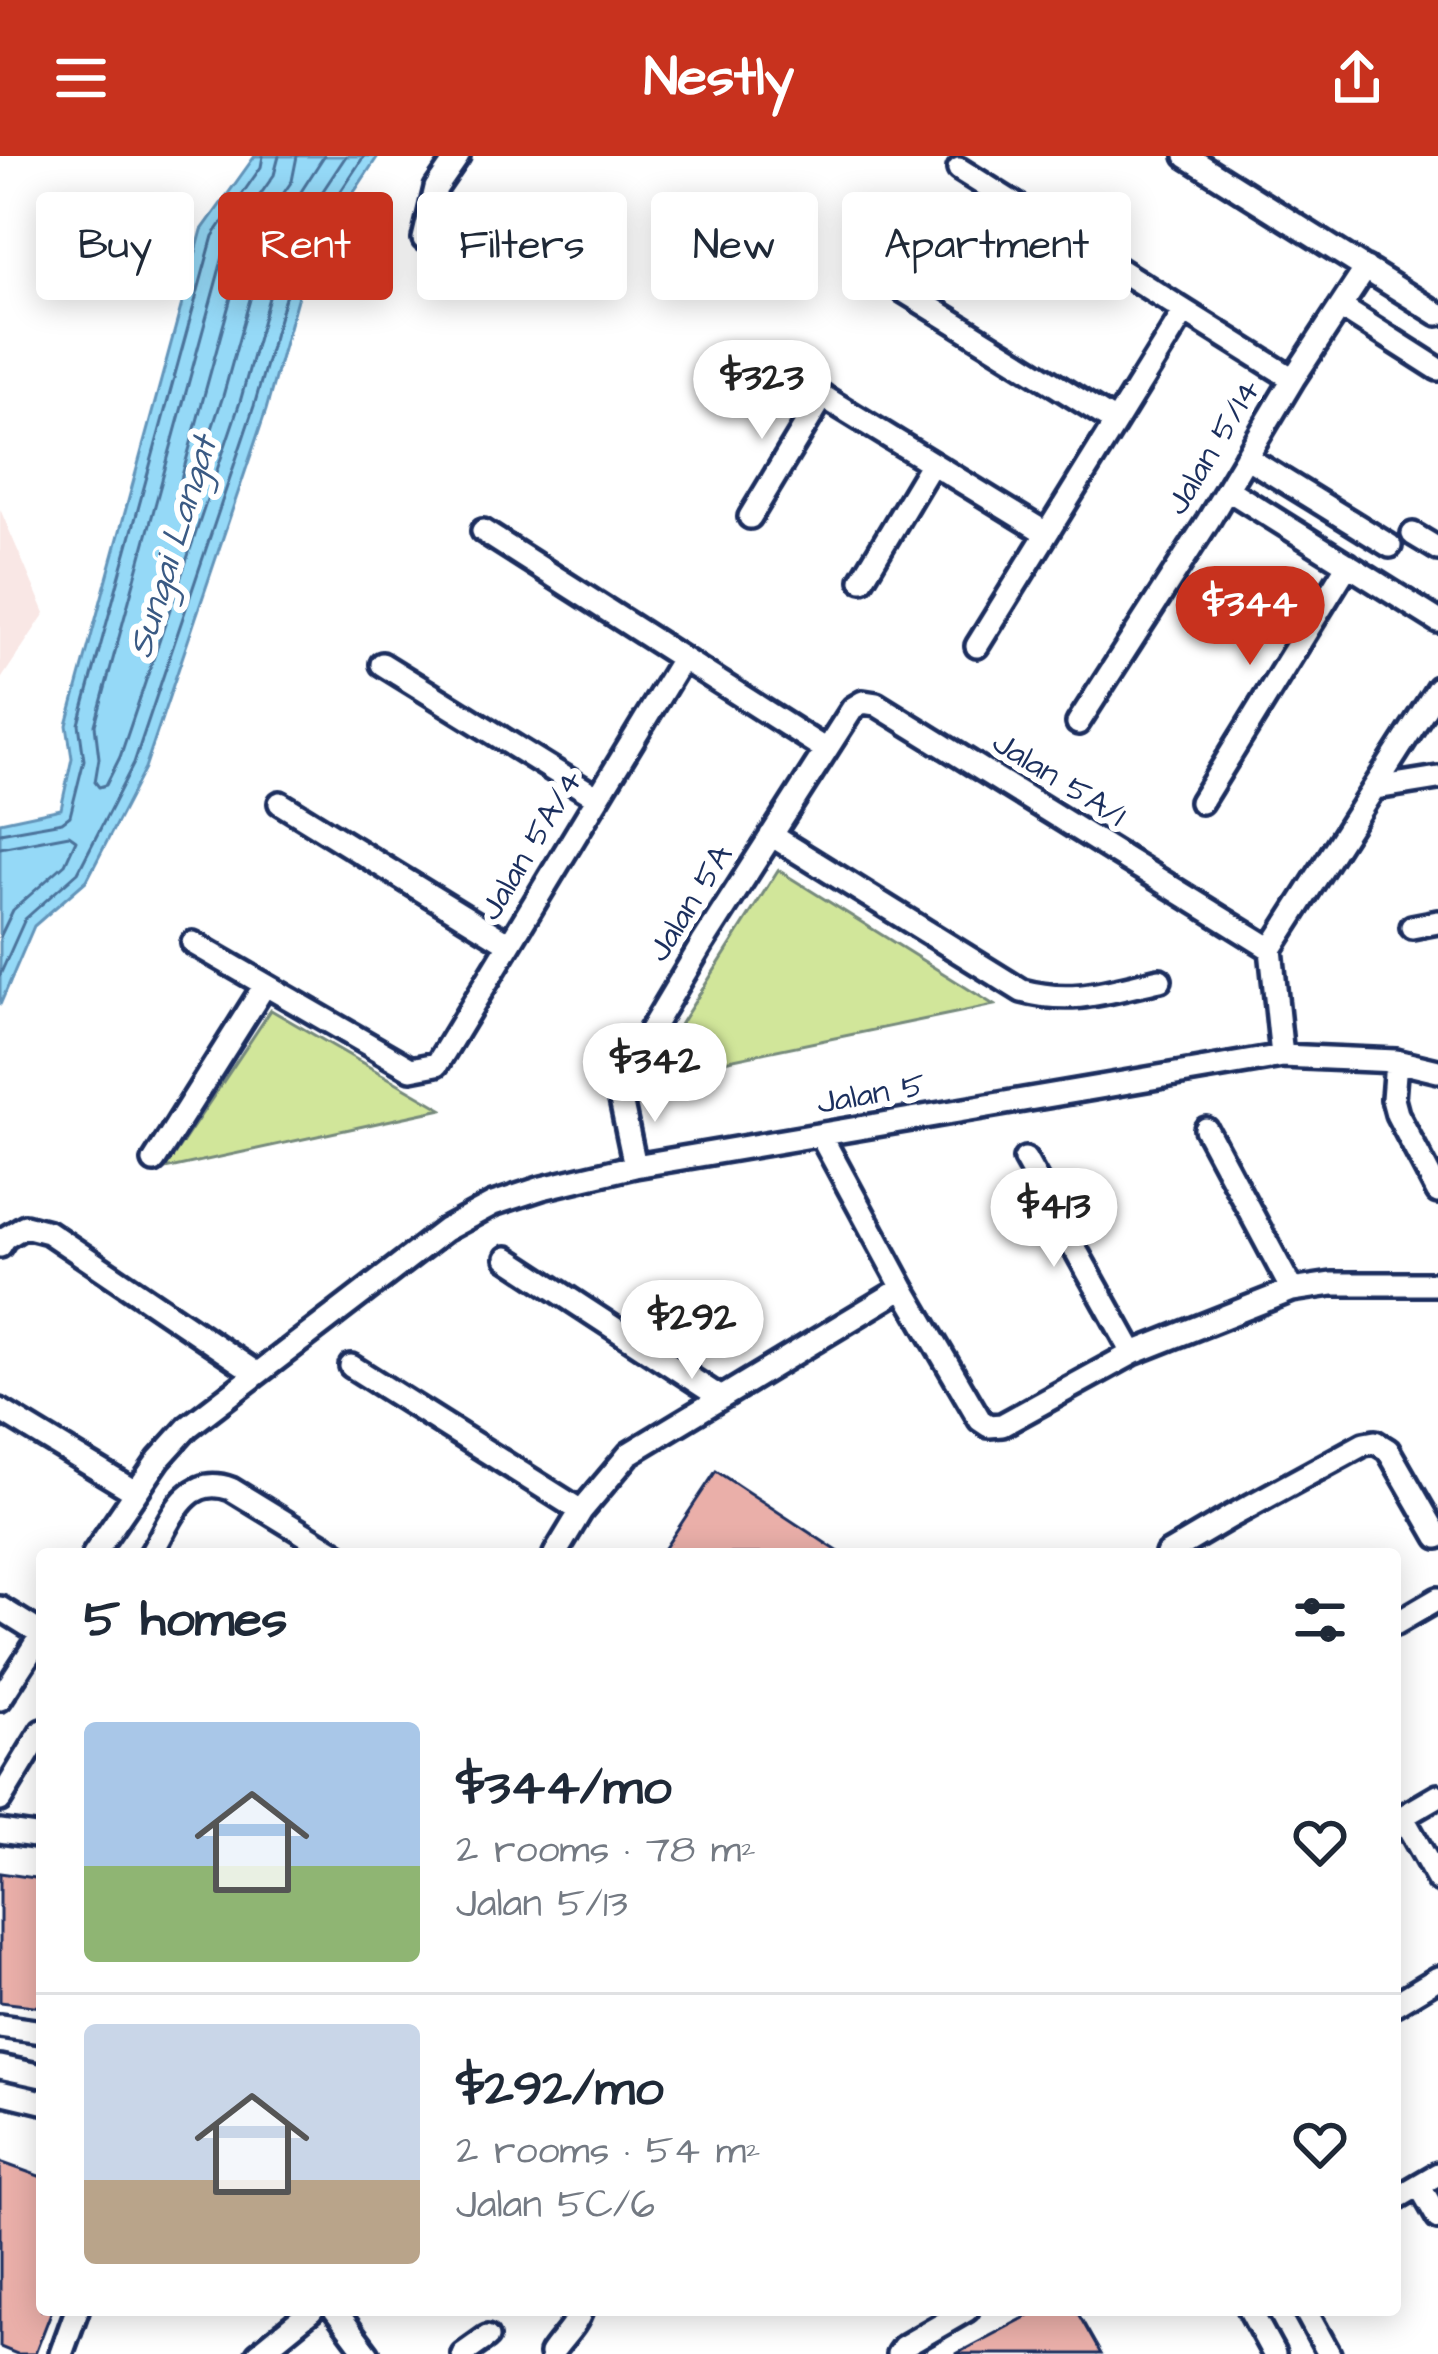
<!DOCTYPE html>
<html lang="en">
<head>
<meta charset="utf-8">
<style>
	:root { --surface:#fff; --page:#f6f6f7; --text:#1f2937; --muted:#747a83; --line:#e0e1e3; --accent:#c8321e }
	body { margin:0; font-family:"Architects Daughter",sans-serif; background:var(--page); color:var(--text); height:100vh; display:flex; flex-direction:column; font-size:45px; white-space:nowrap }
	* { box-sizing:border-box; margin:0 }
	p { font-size:39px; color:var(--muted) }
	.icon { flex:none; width:66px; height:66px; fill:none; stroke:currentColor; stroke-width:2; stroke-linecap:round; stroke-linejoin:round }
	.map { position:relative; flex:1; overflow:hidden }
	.drawer { position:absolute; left:36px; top:1392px; width:1365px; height:768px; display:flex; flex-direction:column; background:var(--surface); border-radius:12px; box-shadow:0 6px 30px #0003 }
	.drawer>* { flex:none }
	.hud { position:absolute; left:36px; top:36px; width:1368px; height:108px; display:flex; gap:24px }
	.price { position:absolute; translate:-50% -102px; padding:0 27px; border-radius:42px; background:#fff; color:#222; font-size:39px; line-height:78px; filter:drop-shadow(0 3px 6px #0008) }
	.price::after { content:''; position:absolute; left:50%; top:72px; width:36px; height:27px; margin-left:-18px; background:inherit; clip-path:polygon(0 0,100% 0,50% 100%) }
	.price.current { background:var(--accent); color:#fff }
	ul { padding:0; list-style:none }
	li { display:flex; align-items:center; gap:36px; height:300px; padding:0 48px }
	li+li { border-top:3px solid var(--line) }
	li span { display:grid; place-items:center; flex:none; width:336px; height:240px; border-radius:12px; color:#555 }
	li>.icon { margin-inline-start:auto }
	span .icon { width:144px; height:144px; fill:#fffc; stroke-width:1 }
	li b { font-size:51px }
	h2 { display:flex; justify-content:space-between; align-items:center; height:144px; padding:0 48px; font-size:51px }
	.pill { padding:0 42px; border-radius:12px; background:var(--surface); box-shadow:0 6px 30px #0003; font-size:42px; line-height:108px }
	.pill.current { background:var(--accent); color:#fff }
	header { display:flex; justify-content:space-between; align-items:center; height:156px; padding:0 48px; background:var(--accent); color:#fff; font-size:54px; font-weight:700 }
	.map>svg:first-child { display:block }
	.built { fill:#f9e7e5 }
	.green { fill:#d1e69a; stroke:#768a7c; stroke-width:3 }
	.water { fill:#95d9f7; stroke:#6495ba; stroke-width:3 }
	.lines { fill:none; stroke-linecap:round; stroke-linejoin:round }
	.shore { stroke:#4c739b; stroke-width:3 }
	.building { fill:#eaafa9; stroke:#1b2f5e; stroke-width:3 }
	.minor-casing { stroke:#1b2f5e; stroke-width:30 }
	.minor { stroke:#fff; stroke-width:21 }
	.labels { text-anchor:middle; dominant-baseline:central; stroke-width:12; stroke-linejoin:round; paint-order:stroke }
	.street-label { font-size:33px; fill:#1b2f5e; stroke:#fff }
	.water-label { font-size:36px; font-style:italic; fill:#3a5a84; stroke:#fff }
</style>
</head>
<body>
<header><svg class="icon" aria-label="menu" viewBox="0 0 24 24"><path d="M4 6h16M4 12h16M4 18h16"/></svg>Nestly<svg class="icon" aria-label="share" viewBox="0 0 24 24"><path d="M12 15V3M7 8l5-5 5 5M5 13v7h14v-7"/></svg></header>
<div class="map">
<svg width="1438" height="2198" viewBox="0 0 1438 2198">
	<rect width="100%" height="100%" fill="#fff"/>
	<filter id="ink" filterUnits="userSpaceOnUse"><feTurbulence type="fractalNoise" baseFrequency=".00833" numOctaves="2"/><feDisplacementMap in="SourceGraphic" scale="24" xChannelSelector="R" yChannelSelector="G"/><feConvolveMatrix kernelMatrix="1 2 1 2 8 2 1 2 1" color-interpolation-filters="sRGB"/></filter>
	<g filter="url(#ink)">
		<path class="built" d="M 0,353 L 45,457 L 0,525 Z"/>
		<path class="green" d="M 778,714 L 994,849 L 647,921 Z
			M 271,854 L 442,953 L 165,1013 Z"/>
		<path class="water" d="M 255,0 L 378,0 L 307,107 L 266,254 L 145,612 L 87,724 L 34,770 L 0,849 L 0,666 L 61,653 L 72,602 L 67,569 L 202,74 Z"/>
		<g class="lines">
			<path class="shore" d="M 279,0 L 274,19 L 227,86 L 95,569 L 99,602 L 95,626 L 99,631 L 106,629 L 120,601 L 240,246 L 281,98 L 346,0
				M 297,0 L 292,25 L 244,94 L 174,349 L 177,356 L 185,353 L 223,240 L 264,93 L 324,0
				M 0,677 L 62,666 L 70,660 L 84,604 L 79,568 L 213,80 L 261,11 L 263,0
				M 0,692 L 69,679 L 76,684 L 65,708 L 13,754 L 0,781
				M 0,819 L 25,763 L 78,716 L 134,607 L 254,250 L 296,103 L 364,0"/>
		</g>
		<path class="building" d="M 716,1315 L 842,1398 L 661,1398 Z
			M 0,1717 L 42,1723 L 42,1851 L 0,1846 Z
			M 0,2006 L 42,2021 L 42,2154 L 52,2154 L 35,2198 L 17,2198 L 0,2191 Z
			M 1039,2154 L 1076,2154 L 1101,2198 L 956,2198 Z"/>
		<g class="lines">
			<defs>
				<path id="minor" d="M 1186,0 L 1438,158
					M 959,13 L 1293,223
					M 424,83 L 436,32 L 458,0
					M 870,114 L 1115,266
					M 1341,151 L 1438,213
					M 780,214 L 1046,377
					M 1246,301 L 1390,390
					M 1227,333 L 1438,465
					M 750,361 L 823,240
					M 483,375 L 826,594
					M 1413,378 L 1438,393
					M 862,424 L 932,307
					M 977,490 L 1184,156
					M 382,508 L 598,642
					M 1078,567 L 1208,365 L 1293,223 L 1366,112
					M 1376,632 L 1438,622
					M 1201,646 L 1348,408
					M 280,647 L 509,788
					M 771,679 L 1022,835 C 1074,849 1109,835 1160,824
					M 1412,771 L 1438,766
					M 193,787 L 411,913 L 437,908 L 682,503
					M 1282,900 L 1271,793 L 1438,532
					M 1396,905 L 1393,943 L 1397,958 L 1438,1036
					M 1206,973 L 1292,1134
					M 821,980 L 903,1132 L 980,1264 L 989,1270 L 1002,1269 L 1133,1197 L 1292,1134 L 1332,1128 L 1438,1128
					M 1025,1003 L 1133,1197
					M 154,1005 L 265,829
					M 635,1010 L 620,939 L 624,919 L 702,788 L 853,552 L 863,546 L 876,548 L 1271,793
					M 0,1090 L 5,1082 L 25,1070 L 48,1076 L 256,1217
					M 507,1102 L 721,1242
					M 351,1210 L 581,1355
					M 0,1254 L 135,1336
					M 94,1398 L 159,1303 L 188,1271 L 445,1074 L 493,1048 L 542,1032 L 635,1010 L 1282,900 L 1396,905 L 1438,915
					M 151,1398 C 170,1366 185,1316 231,1333 L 337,1398
					M 555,1398 L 581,1355 L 630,1297 L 903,1132
					M 1167,1398 L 1230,1361 L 1364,1288 L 1375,1286 L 1388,1294 L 1438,1381
					M 0,1452 L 42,1478
					M 1395,1468 L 1438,1443
					M 0,1543 L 42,1478
					M 0,1644 L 42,1575
					M 1402,1660 L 1438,1724
					M 1395,1665 L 1438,1640
					M 0,1675 L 42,1681
					M 1395,1848 L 1438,1822
					M 0,1870 L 42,1876
					M 0,1911 L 42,1920
					M 0,1936 L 42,1946
					M 1419,2029 L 1438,2062
					M 1395,2043 L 1438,2018
					M 335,2154 L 368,2198
					M 1250,2154 L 1274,2198
					M 1305,2154 L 1329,2198
					M 61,2198 L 77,2154
					M 258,2198 L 312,2154
					M 463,2198 L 487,2181
					M 551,2198 C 560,2184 577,2169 581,2154
					M 898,2198 L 903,2191 L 967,2154"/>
			</defs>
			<use href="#minor" class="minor-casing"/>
			<use href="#minor" class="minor"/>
		</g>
	</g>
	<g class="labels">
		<g class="street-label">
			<text transform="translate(1213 291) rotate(-59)">Jalan 5/14</text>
			<text transform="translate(1059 623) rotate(32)">Jalan 5A/1</text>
			<text transform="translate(531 689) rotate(-59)">Jalan 5A/4</text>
			<text transform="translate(690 747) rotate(-58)">Jalan 5A</text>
			<text transform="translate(871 938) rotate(-10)">Jalan 5</text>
		</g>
		<g class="water-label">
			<text transform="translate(173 391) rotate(-73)">Sungai Langat</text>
		</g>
	</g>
</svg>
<b class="price" style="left:762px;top:286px">$323</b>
<b class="price current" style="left:1250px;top:512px">$344</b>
<b class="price" style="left:655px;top:969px">$342</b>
<b class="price" style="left:1054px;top:1114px">$413</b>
<b class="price" style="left:692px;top:1226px">$292</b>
<div class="hud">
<a class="pill">Buy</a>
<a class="pill current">Rent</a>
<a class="pill">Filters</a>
<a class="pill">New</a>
<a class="pill">Apartment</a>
</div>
<section class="drawer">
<h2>5 homes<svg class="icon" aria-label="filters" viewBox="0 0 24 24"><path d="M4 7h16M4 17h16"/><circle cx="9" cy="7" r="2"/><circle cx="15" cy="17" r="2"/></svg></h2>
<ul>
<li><span style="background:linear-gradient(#a9c7e8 60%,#8fb573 0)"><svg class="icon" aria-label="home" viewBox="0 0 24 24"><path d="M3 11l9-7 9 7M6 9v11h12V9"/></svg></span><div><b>$344/mo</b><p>2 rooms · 78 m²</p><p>Jalan 5/13</p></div><svg class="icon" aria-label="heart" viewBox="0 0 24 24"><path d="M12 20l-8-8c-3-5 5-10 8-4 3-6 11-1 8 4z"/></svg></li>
<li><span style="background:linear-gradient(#c9d6e8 65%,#b9a48a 0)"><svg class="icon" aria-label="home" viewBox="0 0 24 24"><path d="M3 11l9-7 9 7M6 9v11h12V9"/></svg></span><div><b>$292/mo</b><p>2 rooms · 54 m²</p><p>Jalan 5C/6</p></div><svg class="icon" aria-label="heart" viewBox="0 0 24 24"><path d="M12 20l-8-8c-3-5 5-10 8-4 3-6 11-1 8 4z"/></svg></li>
</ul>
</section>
</div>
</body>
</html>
